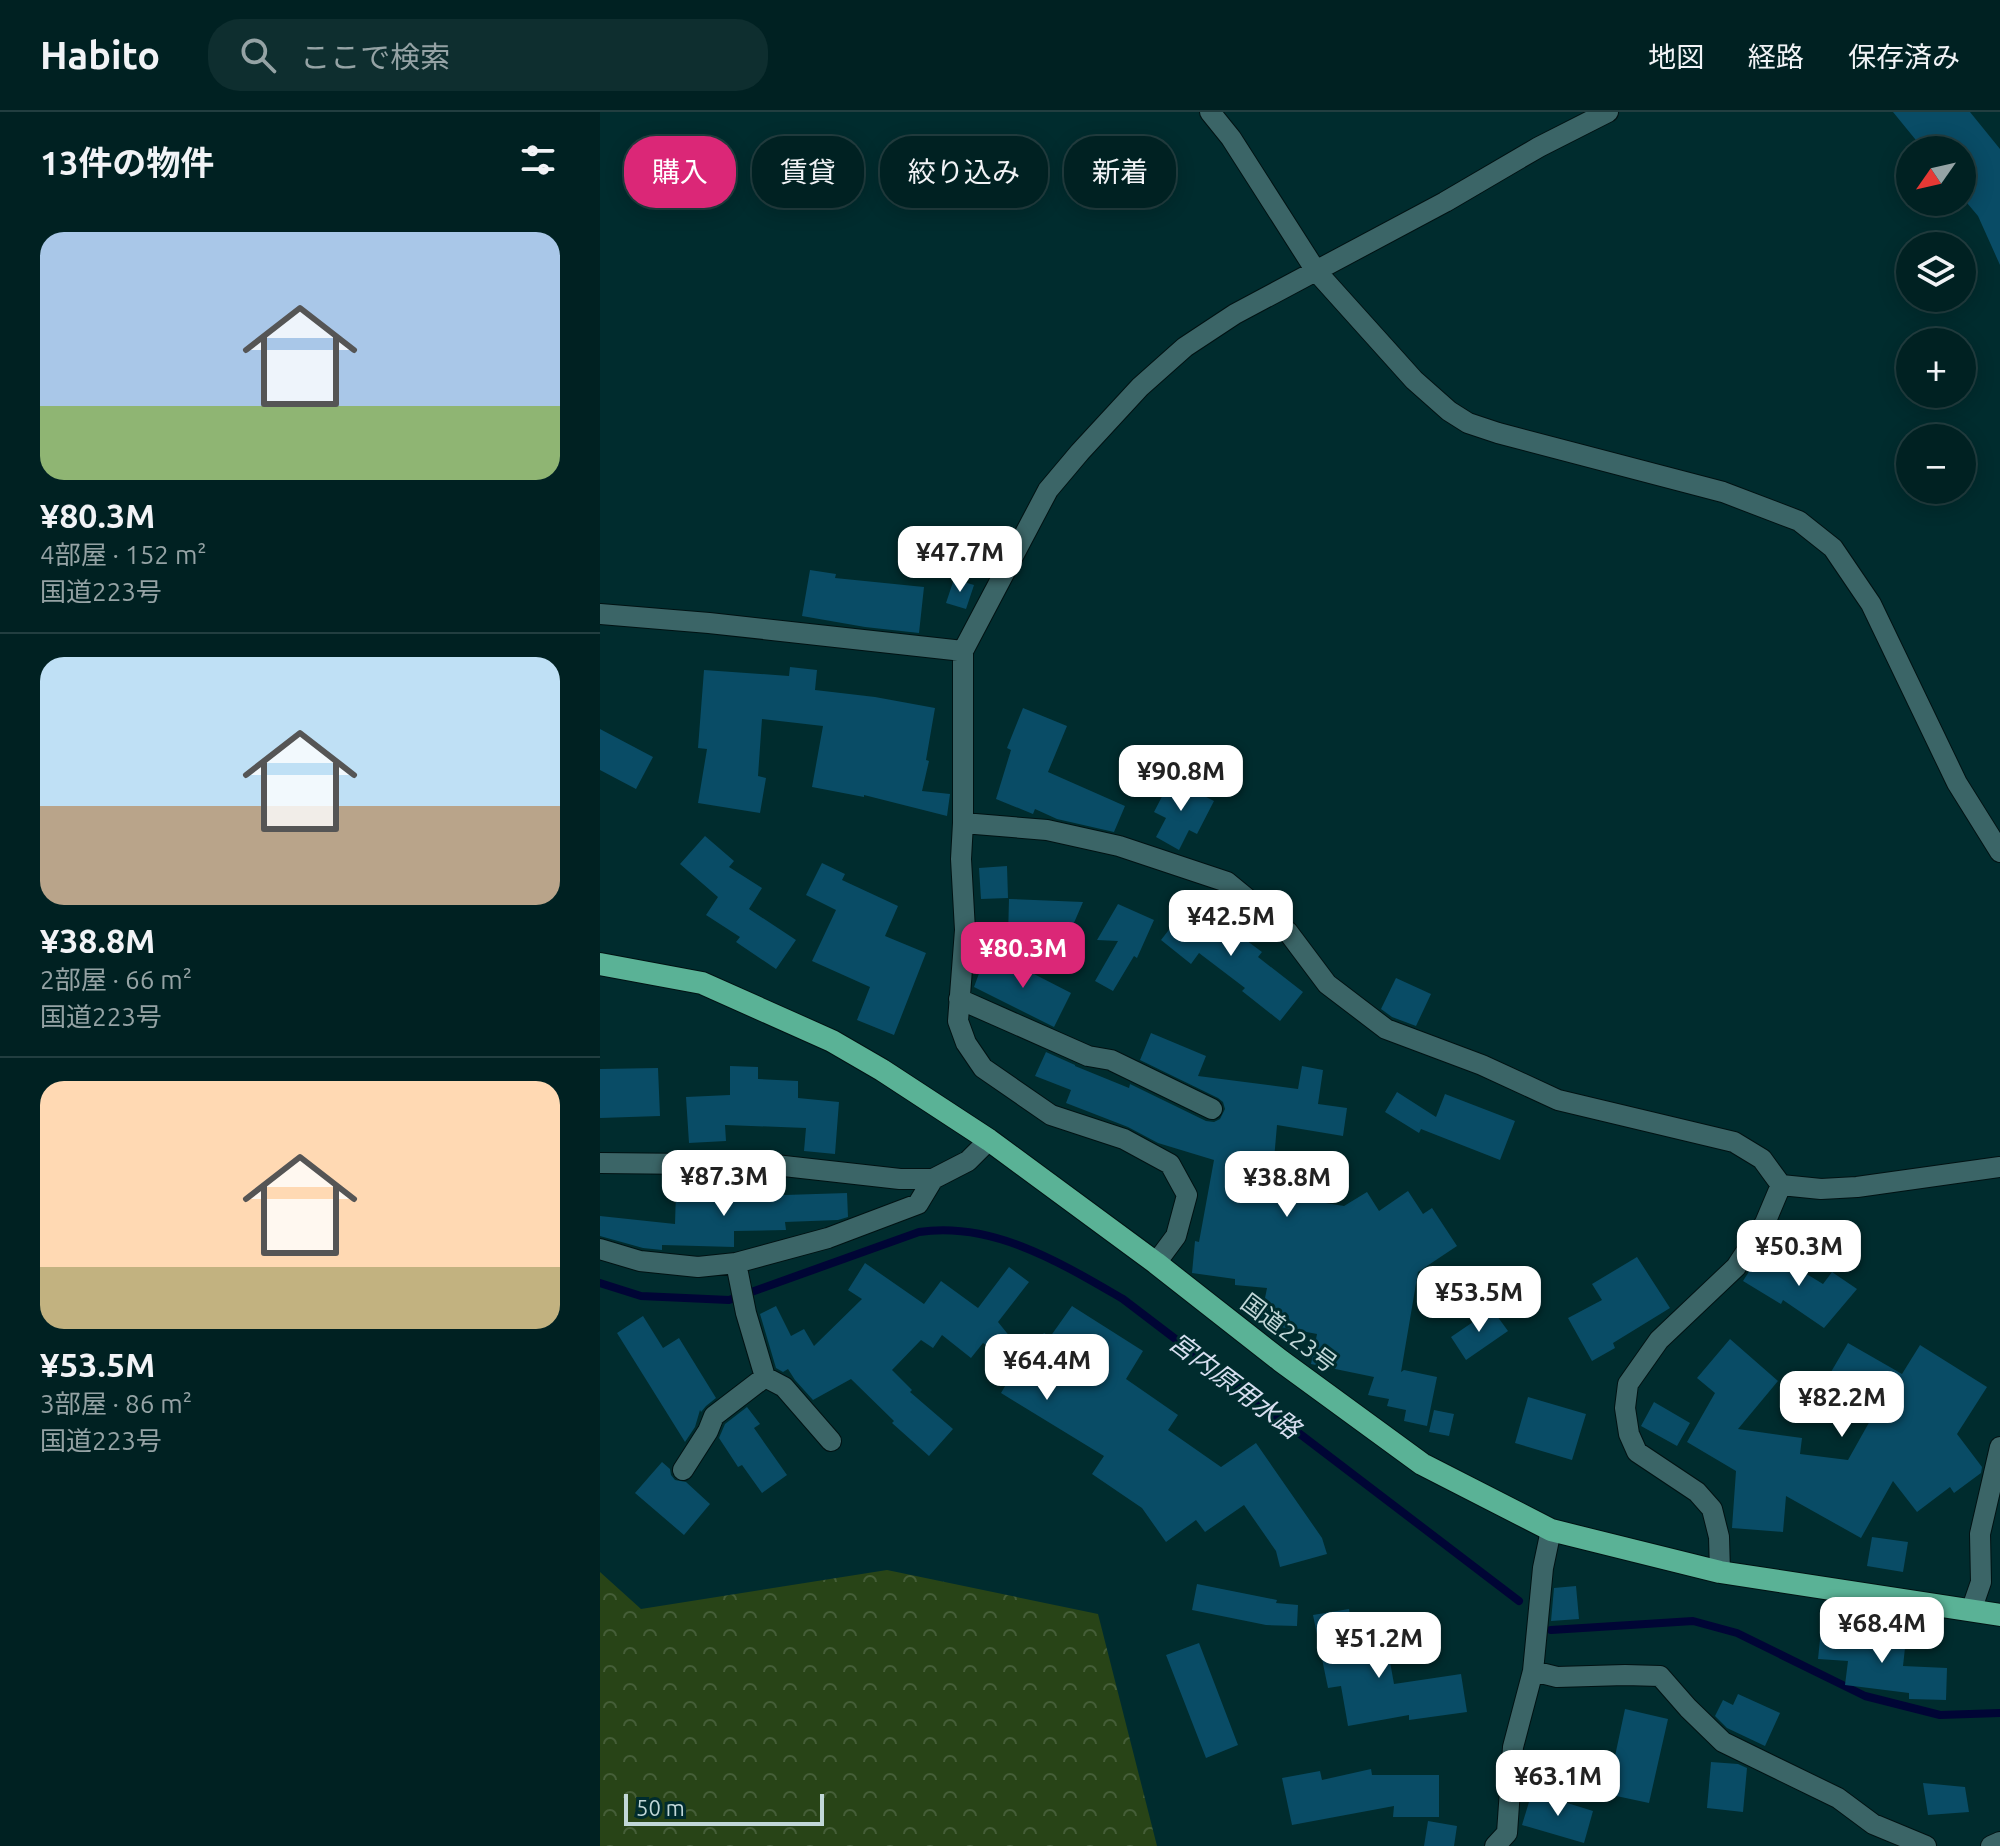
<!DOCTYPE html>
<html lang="ja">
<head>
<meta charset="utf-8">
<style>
	:root { --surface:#002122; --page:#0e2e2f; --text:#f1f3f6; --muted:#95a3a5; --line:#223e40; --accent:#db2777 }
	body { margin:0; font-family:Ubuntu,"Noto Sans JP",sans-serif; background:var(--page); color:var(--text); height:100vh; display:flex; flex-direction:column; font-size:30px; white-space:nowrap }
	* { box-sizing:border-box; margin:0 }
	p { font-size:26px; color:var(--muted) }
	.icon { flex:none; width:44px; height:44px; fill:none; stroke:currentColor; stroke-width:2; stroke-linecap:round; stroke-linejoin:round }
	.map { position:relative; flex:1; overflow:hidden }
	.sheet { display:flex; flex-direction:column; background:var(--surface); width:600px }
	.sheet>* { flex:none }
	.guide { position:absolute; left:24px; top:24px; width:760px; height:72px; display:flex; gap:16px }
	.needle { width:52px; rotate:236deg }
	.controls { position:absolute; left:1296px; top:24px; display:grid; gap:16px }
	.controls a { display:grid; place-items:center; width:80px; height:80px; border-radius:50%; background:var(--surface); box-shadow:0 4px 20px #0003,0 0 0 2px var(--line); font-size:40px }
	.scale { position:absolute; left:24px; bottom:20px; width:200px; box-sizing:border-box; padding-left:8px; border:4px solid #c1d7d8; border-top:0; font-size:22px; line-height:28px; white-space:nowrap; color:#c1d7d8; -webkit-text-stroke:6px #002c2e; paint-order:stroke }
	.price { position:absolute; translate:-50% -68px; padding:0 18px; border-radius:16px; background:#fff; color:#222; font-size:26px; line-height:52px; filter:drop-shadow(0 2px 4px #0008) }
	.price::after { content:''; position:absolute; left:50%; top:48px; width:24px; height:18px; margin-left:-12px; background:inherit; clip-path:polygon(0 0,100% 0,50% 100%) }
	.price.current { background:var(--accent); color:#fff }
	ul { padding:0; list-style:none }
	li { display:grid; align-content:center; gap:16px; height:424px; padding:0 40px }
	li+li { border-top:2px solid var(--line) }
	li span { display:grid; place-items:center; height:248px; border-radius:24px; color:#555 }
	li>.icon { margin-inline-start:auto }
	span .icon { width:144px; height:144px; fill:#fffc; stroke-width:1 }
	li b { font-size:34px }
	h2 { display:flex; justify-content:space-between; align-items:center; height:96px; padding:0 40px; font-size:34px }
	.chip { padding:0 28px; border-radius:32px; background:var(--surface); box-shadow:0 4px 20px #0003,0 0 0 2px var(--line); font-size:28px; line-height:72px }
	.chip.current { background:var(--accent); color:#fff }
	header { display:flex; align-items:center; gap:48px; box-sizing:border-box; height:112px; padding:0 40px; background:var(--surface); border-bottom:2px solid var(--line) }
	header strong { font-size:38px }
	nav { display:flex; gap:44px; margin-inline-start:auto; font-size:28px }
	.search { width:560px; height:72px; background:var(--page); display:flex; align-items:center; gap:20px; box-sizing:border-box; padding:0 28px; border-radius:32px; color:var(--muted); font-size:30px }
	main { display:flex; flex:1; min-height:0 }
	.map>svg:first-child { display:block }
	.forest { fill:url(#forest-crowns) }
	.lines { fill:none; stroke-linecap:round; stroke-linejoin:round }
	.stream { stroke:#000535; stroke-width:8 }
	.building { fill:#094c66 }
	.minor-casing { stroke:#001213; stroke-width:22 }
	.trunk-casing { stroke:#001213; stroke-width:24 }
	.minor { stroke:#3b6567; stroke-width:20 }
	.trunk { stroke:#5ab296; stroke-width:22 }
	.labels { text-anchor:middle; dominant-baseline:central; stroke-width:6; stroke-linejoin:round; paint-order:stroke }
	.street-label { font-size:24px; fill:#c1d7d8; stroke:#002c2e }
	.water-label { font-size:26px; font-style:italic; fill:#d6deef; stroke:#002c2e }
</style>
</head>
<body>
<header>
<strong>Habito</strong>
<div class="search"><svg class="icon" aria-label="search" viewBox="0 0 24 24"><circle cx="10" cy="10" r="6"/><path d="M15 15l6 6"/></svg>ここで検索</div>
<nav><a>地図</a><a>経路</a><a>保存済み</a></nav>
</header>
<main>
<section class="sheet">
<h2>13件の物件<svg class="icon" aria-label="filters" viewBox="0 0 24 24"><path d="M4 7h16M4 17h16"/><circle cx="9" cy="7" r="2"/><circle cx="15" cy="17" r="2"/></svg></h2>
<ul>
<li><span style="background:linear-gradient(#a9c7e8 70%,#8fb573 0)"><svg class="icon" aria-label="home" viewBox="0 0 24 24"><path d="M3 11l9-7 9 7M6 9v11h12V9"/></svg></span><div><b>¥80.3M</b><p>4部屋 · 152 m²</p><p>国道223号</p></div></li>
<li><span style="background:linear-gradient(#bfe0f5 60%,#b9a48a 0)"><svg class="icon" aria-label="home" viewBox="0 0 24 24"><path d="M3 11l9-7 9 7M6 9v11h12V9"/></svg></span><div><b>¥38.8M</b><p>2部屋 · 66 m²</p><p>国道223号</p></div></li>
<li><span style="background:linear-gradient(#ffd9b3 75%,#c2b280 0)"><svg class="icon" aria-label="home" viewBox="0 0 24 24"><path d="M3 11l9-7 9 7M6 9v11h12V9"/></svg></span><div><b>¥53.5M</b><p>3部屋 · 86 m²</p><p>国道223号</p></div></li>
</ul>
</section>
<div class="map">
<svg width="1400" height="1734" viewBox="0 0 1400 1734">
	<defs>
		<pattern id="forest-crowns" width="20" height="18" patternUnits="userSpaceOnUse" patternTransform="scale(2)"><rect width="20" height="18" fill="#284417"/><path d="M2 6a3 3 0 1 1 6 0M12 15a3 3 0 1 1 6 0" fill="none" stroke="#455e38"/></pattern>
	</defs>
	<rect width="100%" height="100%" fill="#002c2e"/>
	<path class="forest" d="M 287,1458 L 498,1502 L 557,1734 L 0,1734 L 0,1460 L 41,1497 Z"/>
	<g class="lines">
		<path class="stream" d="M 0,1171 L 41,1184 L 129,1188 L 319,1120 C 393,1109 461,1151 523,1187 L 919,1489
			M 951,1518 L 1093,1509 L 1137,1521 L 1265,1584 L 1340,1603 L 1400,1601"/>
	</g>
	<path class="building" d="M 1293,0 L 1370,0 L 1400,37 L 1400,153 L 1378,104 L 1362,85 L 1362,38 L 1324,38 Z
		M 210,458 L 236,462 L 235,466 L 324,475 L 319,521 L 265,515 L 202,504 Z
		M 354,467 L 374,473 L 366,497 L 346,491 Z
		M 190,555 L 217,558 L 215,578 L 275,585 L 335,596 L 326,648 L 329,649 L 322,679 L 350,682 L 347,704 L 264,683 L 264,685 L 212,675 L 223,614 L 162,607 L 158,664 L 166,666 L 160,701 L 98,691 L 107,637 L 98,636 L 104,558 L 189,564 Z
		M 423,596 L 467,614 L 448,660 L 525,694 L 514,720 L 457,707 L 435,697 L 433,702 L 396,687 L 411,638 L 407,636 Z
		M 0,617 L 53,645 L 36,677 L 0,658 Z
		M 571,667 L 614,689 L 597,722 L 589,718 L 579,738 L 556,725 L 566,706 L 554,700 Z
		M 105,724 L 134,749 L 129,755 L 162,776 L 149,797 L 196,828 L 176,857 L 136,830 L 140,825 L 106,803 L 118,785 L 80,752 Z
		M 222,751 L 245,762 L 242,768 L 298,794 L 285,824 L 326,841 L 294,923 L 257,908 L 270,875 L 212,849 L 236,798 L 206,783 Z
		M 407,754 L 408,786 L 381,787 L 379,756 Z
		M 409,787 L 483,790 L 467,827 L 408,825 Z
		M 592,788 L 662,840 L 658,845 L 703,880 L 680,909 L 642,879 L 645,876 L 599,841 L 591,852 L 561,828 Z
		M 518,792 L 554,808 L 537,846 L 534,844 L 513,879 L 495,869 L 518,829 L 497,828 Z
		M 385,845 L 407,855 L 407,848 L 471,881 L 454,915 L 374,875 Z
		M 796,866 L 831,882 L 816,914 L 792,905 L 781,897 Z
		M 551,921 L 606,944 L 598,964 L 698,977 L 702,954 L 723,958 L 718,992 L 747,996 L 743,1024 L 677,1013 L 671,1082 L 744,1094 L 767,1080 L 779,1099 L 808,1079 L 823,1102 L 832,1096 L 857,1134 L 818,1160 L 801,1260 L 804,1258 L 837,1265 L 827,1314 L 804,1309 L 806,1298 L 787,1294 L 789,1287 L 768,1283 L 774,1265 L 711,1252 L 717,1222 L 660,1211 L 667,1176 L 635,1173 L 635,1167 L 592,1161 L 595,1129 L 599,1130 L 614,1048 L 558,1031 L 528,1015 L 466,991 L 471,978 L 435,964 L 446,940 L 475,953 L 475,954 L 529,976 L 530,972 L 606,1009 L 614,1010 L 620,1007 L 625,997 L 623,990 L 618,986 L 540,948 Z
		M 130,954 L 158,955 L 158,967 L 198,969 L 198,986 L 239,990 L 235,1042 L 204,1039 L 206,1016 L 125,1013 L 126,1029 L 89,1031 L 86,985 L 130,983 Z
		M 58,956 L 60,1004 L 0,1006 L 0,957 Z
		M 797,980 L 836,1005 L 845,982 L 915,1009 L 900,1048 L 821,1017 L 819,1021 L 785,1000 Z
		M 76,1079 L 185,1083 L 247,1081 L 248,1105 L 238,1108 L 185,1110 L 186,1118 L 134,1119 L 134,1135 L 62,1133 L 62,1138 L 43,1136 L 0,1124 L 0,1104 L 75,1112 Z
		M 1164,1136 L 1223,1172 L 1232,1160 L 1257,1177 L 1224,1216 L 1183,1188 L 1181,1192 L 1143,1169 Z
		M 1037,1145 L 1070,1196 L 1013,1231 L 1015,1236 L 992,1249 L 968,1206 L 1002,1188 L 992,1172 Z
		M 265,1151 L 324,1192 L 341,1169 L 378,1196 L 409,1155 L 429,1170 L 398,1210 L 411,1226 L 431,1239 L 444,1221 L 450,1225 L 472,1194 L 543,1239 L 526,1267 L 578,1303 L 568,1318 L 621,1355 L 656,1331 L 722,1426 L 727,1442 L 680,1455 L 676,1439 L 644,1393 L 605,1420 L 596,1408 L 566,1430 L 542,1396 L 492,1362 L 504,1344 L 401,1281 L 417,1254 L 383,1231 L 371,1246 L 342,1223 L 333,1236 L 321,1228 L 292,1258 L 312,1278 L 310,1280 L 353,1317 L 329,1344 L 292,1311 L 294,1309 L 251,1267 L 213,1288 L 195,1268 L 188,1257 L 183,1260 L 176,1256 L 160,1202 L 176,1194 L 191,1224 L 204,1217 L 214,1234 L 262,1187 L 248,1178 Z
		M 892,1197 L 908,1219 L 866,1248 L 851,1225 Z
		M 43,1204 L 63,1236 L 79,1226 L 116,1286 L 106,1294 L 101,1300 L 100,1298 L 95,1315 L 85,1330 L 17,1221 Z
		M 1130,1227 L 1178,1269 L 1138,1317 L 1202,1326 L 1200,1342 L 1248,1348 L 1271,1307 L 1221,1277 L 1248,1231 L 1302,1262 L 1320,1233 L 1387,1275 L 1357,1322 L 1382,1355 L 1381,1361 L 1354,1381 L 1350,1375 L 1317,1400 L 1293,1369 L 1261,1426 L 1186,1384 L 1183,1420 L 1132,1416 L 1136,1359 L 1087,1330 L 1115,1281 L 1097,1266 Z
		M 928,1285 L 986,1302 L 972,1348 L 915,1331 Z
		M 1054,1290 L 1090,1311 L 1077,1334 L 1041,1314 Z
		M 147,1295 L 160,1312 L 154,1316 L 187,1363 L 162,1381 L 142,1353 L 138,1355 L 119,1326 L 125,1312 Z
		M 834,1298 L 854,1302 L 849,1324 L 829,1320 Z
		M 62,1350 L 70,1357 L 71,1363 L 75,1368 L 86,1370 L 110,1392 L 84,1423 L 35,1381 Z
		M 1272,1425 L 1308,1430 L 1303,1460 L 1267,1454 Z
		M 597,1472 L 677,1488 L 676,1491 L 698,1493 L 697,1514 L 666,1513 L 592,1498 Z
		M 976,1474 L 979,1507 L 951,1509 L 954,1476 Z
		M 749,1497 L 759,1549 L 789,1544 L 794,1572 L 861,1562 L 867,1600 L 809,1608 L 809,1603 L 748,1614 L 741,1574 L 728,1576 L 713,1503 Z
		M 1221,1518 L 1306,1527 L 1303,1554 L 1347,1556 L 1346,1588 L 1309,1587 L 1309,1581 L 1245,1573 L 1248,1549 L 1218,1547 Z
		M 599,1531 L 638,1633 L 606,1646 L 566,1543 Z
		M 1138,1582 L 1180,1601 L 1165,1634 L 1127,1616 L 1115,1604 L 1123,1588 L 1133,1593 Z
		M 1025,1597 L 1068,1607 L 1049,1691 L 1007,1682 Z
		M 1111,1650 L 1138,1652 L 1147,1656 L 1143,1700 L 1107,1696 Z
		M 771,1657 L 772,1663 L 839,1663 L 839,1705 L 793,1705 L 794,1694 L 692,1713 L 682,1666 L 720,1659 L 722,1668 Z
		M 1323,1671 L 1365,1675 L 1369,1700 L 1328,1703 Z
		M 932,1680 L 993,1699 L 984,1731 L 922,1713 Z
		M 828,1709 L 857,1714 L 854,1734 L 824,1734 Z"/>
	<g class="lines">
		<defs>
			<path id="minor" d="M 610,0 L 631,26 L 716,159 L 814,268 L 849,299 L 868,311 L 898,321 L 1123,380 L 1199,409 L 1233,436 L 1271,492 L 1357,671 L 1400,740
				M 0,502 L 109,511 L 363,539
				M 363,711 L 447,718 L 519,734 L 627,770 L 688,820 L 727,872 L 786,917 L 882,953 L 958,988 L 1134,1030 L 1162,1047 L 1181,1073 L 1221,1077 L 1257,1075 L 1400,1055
				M 359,887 L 488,944 L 511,948 L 612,997
				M 0,1051 L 175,1053 L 300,1067 L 333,1067 L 368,1049 L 389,1028
				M 0,1137 L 40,1149 L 98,1155 L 136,1151 L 228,1126 L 318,1092 L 333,1067
				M 556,1151 L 576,1124 L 587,1083 L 570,1052 L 524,1027 L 451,1003 L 383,956 L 366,931 L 358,909 L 365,818 L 361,747 L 363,711 L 363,539 L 448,378 L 480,340 L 540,275 L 585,235 L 635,202 L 845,90 L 939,35 L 1008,0
				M 165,1265 L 184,1275 L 231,1329
				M 83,1358 L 108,1319 L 114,1304 L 165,1265 L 146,1201 L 136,1151
				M 1120,1460 L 1119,1425 L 1112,1397 L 1097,1380 L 1037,1340 L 1029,1322 L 1025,1296 L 1028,1272 L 1059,1228 L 1136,1155 L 1165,1111 L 1181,1073
				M 1371,1499 L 1381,1470 L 1380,1422 L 1400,1335
				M 933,1559 L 957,1565 L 1025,1563 L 1060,1564 L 1088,1596 L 1123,1630 L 1238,1686 L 1273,1712 L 1326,1734
				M 895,1734 L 907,1721 L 913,1635 L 933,1559 L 943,1456 L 951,1418
				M 1391,1734 L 1400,1730"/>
			<path id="trunk" d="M 0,852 L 102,871 L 232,929 L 282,958 L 389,1028 L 556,1151 L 681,1249 L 822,1352 L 951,1418 L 1120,1460 L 1400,1503"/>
		</defs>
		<use href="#minor" class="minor-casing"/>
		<use href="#trunk" class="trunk-casing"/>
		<use href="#minor" class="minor"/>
		<use href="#trunk" class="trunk"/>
	</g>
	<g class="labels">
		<g class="street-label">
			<text transform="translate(689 1221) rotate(37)">国道223号</text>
		</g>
		<g class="water-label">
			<text transform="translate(635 1273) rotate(37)">宮内原用水路</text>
		</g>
	</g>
</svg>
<div class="controls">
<a><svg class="needle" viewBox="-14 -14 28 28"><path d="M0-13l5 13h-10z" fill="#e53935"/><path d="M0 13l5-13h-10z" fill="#95a3a5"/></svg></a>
<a><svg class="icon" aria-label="layers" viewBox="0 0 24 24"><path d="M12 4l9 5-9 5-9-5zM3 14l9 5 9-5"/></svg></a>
<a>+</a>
<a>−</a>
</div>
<div class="scale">50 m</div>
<b class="price" style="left:360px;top:482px">¥47.7M</b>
<b class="price" style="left:581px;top:701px">¥90.8M</b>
<b class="price" style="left:631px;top:846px">¥42.5M</b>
<b class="price current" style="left:423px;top:878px">¥80.3M</b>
<b class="price" style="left:124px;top:1106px">¥87.3M</b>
<b class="price" style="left:687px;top:1107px">¥38.8M</b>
<b class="price" style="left:1199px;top:1176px">¥50.3M</b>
<b class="price" style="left:879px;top:1222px">¥53.5M</b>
<b class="price" style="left:447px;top:1290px">¥64.4M</b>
<b class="price" style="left:1242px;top:1327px">¥82.2M</b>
<b class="price" style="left:1282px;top:1553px">¥68.4M</b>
<b class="price" style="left:779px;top:1568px">¥51.2M</b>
<b class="price" style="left:958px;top:1706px">¥63.1M</b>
<div class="guide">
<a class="chip current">購入</a>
<a class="chip">賃貸</a>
<a class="chip">絞り込み</a>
<a class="chip">新着</a>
</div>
</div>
</main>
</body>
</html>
